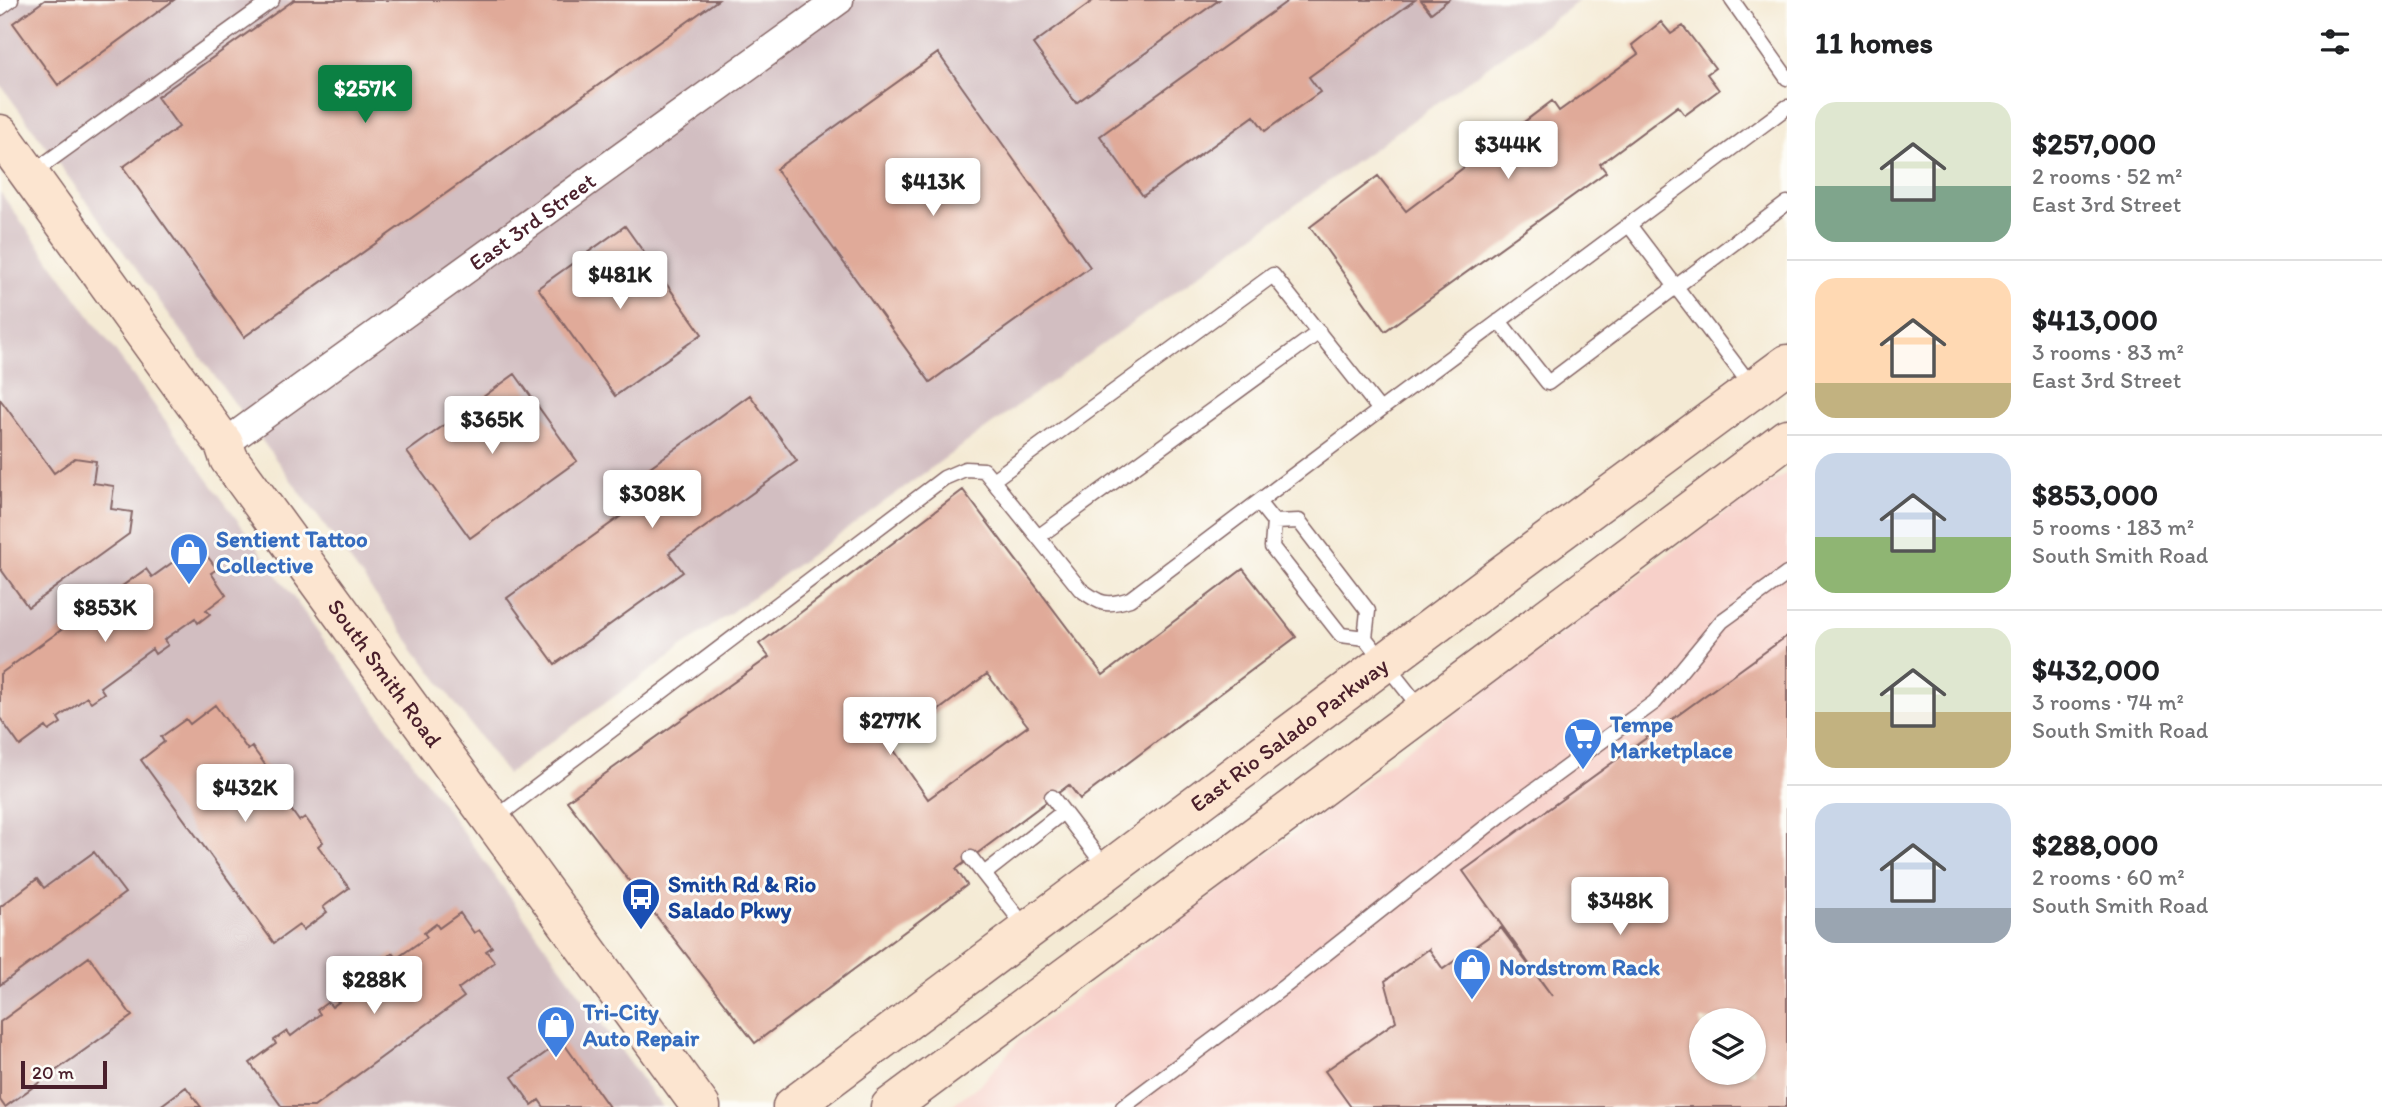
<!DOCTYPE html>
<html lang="en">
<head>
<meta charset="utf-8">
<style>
	:root { --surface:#fff; --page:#f6f6f6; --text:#202124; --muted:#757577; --line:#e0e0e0; --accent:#0b8043 }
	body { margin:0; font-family:Itim,sans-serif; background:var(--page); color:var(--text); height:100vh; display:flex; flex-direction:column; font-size:26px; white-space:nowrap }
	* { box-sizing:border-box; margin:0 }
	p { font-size:23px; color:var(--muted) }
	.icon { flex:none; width:38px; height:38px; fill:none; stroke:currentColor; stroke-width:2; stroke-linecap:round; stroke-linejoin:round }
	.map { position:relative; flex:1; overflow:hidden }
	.side { display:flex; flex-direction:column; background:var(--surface); width:595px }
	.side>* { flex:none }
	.fabs { position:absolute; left:1689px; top:1008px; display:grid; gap:14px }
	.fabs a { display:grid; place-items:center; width:77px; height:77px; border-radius:50%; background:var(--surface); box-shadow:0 2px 5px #0004; font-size:35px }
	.scale { position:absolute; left:21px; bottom:18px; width:86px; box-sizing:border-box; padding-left:7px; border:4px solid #4a1f2b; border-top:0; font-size:19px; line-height:24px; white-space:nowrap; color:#4a1f2b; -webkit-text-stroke:5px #fdfcf7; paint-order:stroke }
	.price { position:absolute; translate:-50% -60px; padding:0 16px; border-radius:7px; background:#fff; color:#222; font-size:23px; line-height:46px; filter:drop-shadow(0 2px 4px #0008) }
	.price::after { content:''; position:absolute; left:50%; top:42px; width:21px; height:16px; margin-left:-10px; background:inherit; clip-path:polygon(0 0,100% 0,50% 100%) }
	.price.current { background:var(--accent); color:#fff }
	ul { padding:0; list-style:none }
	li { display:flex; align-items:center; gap:21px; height:175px; padding:0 28px }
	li+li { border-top:2px solid var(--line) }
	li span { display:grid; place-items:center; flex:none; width:196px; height:140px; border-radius:21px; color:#555 }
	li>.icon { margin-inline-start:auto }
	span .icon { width:84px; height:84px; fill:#fffc; stroke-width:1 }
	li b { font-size:30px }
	h2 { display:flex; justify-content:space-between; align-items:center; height:84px; padding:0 28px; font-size:30px }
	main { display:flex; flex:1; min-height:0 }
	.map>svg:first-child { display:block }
	.built { fill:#f7d0c9; fill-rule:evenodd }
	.industrial { fill:#d2bec1 }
	.building { fill:#e0aa99; fill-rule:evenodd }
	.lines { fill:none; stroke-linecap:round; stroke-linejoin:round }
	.lane-casing { stroke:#866666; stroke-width:17 }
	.street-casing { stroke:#866666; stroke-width:31 }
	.secondary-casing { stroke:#866666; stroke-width:41 }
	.lane { stroke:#fff; stroke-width:14 }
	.street { stroke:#fff; stroke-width:28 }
	.secondary { stroke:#fce5d0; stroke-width:38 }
	.labels { text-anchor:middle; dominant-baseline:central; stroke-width:6; stroke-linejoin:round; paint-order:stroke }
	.street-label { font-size:23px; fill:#4a1f2b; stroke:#fdfcf7 }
	.shop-label { font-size:23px; font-weight:bold; fill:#366cbe; stroke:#fdfcf7; text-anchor:start }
	.transit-label { font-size:23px; font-weight:bold; fill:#164399; stroke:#fdfcf7; text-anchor:start }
</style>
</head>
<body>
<main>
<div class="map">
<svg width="1787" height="1107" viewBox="0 0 1787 1107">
	<rect width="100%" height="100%" fill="#fdfcf7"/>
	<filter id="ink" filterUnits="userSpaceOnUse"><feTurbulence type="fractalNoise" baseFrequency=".0143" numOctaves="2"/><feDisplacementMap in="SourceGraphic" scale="14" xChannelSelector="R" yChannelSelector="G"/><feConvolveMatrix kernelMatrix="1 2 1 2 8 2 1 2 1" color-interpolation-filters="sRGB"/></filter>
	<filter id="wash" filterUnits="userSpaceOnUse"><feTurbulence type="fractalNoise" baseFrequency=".00686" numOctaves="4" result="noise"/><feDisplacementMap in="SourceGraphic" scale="28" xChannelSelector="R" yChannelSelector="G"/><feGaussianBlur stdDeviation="1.57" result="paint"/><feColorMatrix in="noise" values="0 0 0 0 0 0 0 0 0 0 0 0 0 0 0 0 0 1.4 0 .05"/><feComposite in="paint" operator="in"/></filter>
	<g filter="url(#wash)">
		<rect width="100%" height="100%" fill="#f4ead4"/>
		<path class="built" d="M 1787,473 L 1787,1107 L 949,1107 L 983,1082 L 1020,1039 L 1711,522 ZM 1701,1020 L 1754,1020 L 1754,1073 L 1701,1073 Z"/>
		<path class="industrial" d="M 0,0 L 1580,0 L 507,774 L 0,84 Z
			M 0,192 L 662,1107 L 0,1107 Z"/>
		<g id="blocks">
			<path class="building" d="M 45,0 L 174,0 L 58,85 L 13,23 Z
				M 294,0 L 718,0 L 244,337 L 123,167 L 179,127 L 157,97 Z
				M 1094,0 L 1219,0 L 1076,103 L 1033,44 Z
				M 1289,0 L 1415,0 L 1309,77 L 1320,92 L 1265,131 L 1254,116 L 1143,196 L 1100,136 Z
				M 1421,0 L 1448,0 L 1431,13 Z
				M 1661,22 L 1671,34 L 1683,26 L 1715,68 L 1707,74 L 1719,90 L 1685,115 L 1678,106 L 1600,164 L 1606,172 L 1385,331 L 1310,227 L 1378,176 L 1406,211 L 1552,101 L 1559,111 L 1638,54 L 1632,45 Z
				M 938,53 L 1090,267 L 930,382 L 776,169 Z
				M 625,226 L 702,334 L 615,396 L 538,288 Z
				M 515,374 L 577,461 L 470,538 L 407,452 Z
				M 750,395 L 797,461 L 669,553 L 683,572 L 555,664 L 507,598 L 635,506 L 621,488 Z
				M 0,399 L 54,473 L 75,458 L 96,461 L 93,483 L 114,486 L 111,509 L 132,512 L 129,534 L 28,607 L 0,568 Z
				M 963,490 L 1103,675 L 1243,569 L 1296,637 L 1080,799 L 1069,785 L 971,858 L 956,869 L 967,885 L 755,1043 L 567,801 L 769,657 L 759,644 ZM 987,674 L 1028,726 L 928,799 L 891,746 Z
				M 194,547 L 200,555 L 204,552 L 217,569 L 211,573 L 226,595 L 206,610 L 210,614 L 198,623 L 195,618 L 164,640 L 168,645 L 155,654 L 152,649 L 100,687 L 104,693 L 91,702 L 87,697 L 58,718 L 61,723 L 49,731 L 46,727 L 20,746 L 0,718 L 0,674 L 146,569 L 152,577 Z
				M 1787,636 L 1787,1107 L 1351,1107 L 1325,1071 L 1396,1021 L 1385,981 L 1429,949 L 1443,969 L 1501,928 L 1552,996 L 1463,871 ZM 1701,1020 L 1754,1020 L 1754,1073 L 1701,1073 Z
				M 215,705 L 248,750 L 252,747 L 269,770 L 265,773 L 299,821 L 305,817 L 323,842 L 318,846 L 349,888 L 323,907 L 327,912 L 303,930 L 299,925 L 274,943 L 141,760 L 164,742 L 161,737 L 186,719 L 190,724 Z
				M 94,852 L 125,893 L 0,985 L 0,907 L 37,879 L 44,888 Z
				M 460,913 L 474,933 L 479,930 L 492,947 L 486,951 L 495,962 L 458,989 L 464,997 L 314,1107 L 282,1107 L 250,1063 L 276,1044 L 274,1040 L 287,1031 L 291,1036 L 320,1014 L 317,1010 L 328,1002 L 332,1007 L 384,968 L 380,963 L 393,953 L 397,958 L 427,937 L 424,933 L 436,924 L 439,928 Z
				M 89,957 L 132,1016 L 5,1107 L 0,1100 L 0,1022 Z
				M 562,1041 L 609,1107 L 544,1107 L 539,1100 L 532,1105 L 512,1077 Z
				M 186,1087 L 201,1107 L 159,1107 Z"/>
		</g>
	</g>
	<g filter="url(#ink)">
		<use href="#blocks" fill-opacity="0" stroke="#866666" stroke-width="2"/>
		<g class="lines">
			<defs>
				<path id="lane" d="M 1732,0 L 1787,78
					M 0,8 L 11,0
					M 32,173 L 272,0
					M 1629,225 L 1753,388
					M 1499,321 L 1548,383 L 1787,203
					M 993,480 L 1273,275 L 1380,410 L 1787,107
					M 1258,502 L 1380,410
					M 1038,537 L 1319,332
					M 1365,638 L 1341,635 L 1272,547 L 1274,522 L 1299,521 L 1368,611 L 1365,638 L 1421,709
					M 1052,797 L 1107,869
					M 493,820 L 944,478 L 965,469 L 984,470 L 1080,589 C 1100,604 1106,607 1130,599 L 1258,502 L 1274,522
					M 971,858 L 1027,929
					M 984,874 L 1063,812
					M 1123,1107 L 1285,986 L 1501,815 L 1655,702 L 1722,621 L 1787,574"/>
				<g id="street">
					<path id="s1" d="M 224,444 L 839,0"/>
				</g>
				<g id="secondary">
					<path id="s2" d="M 0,134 L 224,444 L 229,459 L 701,1107"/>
					<path id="s3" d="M 792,1107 L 1507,571 L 1787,364"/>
					<path d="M 890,1107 L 1296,806 L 1787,438"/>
				</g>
			</defs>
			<use href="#lane" class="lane-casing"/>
			<use href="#street" class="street-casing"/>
			<use href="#secondary" class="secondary-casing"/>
			<use href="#lane" class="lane"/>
			<use href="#street" class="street"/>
			<use href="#secondary" class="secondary"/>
		</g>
	</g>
	<defs>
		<symbol id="shop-pin" viewBox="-11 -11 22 30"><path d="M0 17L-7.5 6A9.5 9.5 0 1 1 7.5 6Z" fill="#3f7fe0" stroke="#fdfcf7"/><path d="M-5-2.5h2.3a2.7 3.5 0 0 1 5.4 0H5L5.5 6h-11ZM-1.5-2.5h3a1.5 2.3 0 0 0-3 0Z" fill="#fff"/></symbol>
		<symbol id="supermarket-pin" viewBox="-11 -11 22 30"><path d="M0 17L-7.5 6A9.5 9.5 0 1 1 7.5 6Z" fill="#3f7fe0" stroke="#fdfcf7"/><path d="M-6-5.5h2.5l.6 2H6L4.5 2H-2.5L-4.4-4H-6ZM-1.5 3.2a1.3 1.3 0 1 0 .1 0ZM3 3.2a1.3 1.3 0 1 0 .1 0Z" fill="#fff"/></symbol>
		<symbol id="bus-pin" viewBox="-11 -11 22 30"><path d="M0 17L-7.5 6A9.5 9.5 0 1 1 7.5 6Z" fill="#1a4fb4" stroke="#fdfcf7"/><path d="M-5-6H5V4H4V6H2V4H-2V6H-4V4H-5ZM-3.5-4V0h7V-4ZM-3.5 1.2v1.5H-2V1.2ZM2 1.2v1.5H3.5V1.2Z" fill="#fff"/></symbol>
	</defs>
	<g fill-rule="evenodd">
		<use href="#shop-pin" x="167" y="530" width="44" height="60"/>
		<use href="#supermarket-pin" x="1561" y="715" width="44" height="60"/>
		<use href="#bus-pin" x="619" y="875" width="44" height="60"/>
		<use href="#shop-pin" x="1450" y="945" width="44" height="60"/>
		<use href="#shop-pin" x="534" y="1003" width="44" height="60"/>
	</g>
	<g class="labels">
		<g class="street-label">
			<text stroke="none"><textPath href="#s1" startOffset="380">East 3rd Street</textPath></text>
			<text stroke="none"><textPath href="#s2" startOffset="663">South Smith Road</textPath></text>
			<text stroke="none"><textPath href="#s3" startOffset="621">East Rio Salado Parkway</textPath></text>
		</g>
		<g class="shop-label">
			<text x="216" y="539">Sentient Tattoo<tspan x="216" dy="26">Collective</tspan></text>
			<text x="1610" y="724">Tempe<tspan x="1610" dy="26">Marketplace</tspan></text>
			<text x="1499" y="967">Nordstrom Rack</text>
			<text x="583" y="1012">Tri-City<tspan x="583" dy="26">Auto Repair</tspan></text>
		</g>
		<g class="transit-label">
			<text x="668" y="884">Smith Rd &amp; Rio<tspan x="668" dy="26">Salado Pkwy</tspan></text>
		</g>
	</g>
</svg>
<div class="fabs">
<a><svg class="icon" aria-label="layers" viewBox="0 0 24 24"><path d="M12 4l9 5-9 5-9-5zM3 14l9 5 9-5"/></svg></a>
</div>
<div class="scale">20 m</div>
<b class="price current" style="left:365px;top:125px">$257K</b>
<b class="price" style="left:1508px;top:181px">$344K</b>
<b class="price" style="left:933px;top:218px">$413K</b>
<b class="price" style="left:620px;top:311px">$481K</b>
<b class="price" style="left:492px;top:456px">$365K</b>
<b class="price" style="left:652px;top:530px">$308K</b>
<b class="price" style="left:105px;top:644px">$853K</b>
<b class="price" style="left:890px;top:757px">$277K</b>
<b class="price" style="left:245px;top:824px">$432K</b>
<b class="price" style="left:1620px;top:937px">$348K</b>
<b class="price" style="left:374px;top:1016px">$288K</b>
</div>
<section class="side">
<h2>11 homes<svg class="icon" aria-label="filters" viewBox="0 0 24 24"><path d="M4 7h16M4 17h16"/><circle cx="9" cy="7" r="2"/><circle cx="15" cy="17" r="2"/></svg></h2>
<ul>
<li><span style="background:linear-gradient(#dfe7d0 60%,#7fa58c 0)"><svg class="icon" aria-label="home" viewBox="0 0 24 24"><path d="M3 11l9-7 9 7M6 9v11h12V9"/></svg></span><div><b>$257,000</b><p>2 rooms · 52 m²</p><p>East 3rd Street</p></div></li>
<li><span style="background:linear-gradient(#ffd9b3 75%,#c2b280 0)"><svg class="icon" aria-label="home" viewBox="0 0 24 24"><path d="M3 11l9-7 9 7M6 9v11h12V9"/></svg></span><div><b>$413,000</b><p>3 rooms · 83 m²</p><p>East 3rd Street</p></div></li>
<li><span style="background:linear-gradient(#c9d6e8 60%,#8fb573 0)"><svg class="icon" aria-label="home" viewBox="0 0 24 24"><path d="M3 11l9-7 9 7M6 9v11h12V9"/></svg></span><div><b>$853,000</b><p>5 rooms · 183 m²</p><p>South Smith Road</p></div></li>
<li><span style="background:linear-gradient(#dfe7d0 60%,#c2b280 0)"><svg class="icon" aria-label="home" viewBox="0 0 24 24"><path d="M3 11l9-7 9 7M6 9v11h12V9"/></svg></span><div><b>$432,000</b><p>3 rooms · 74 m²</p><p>South Smith Road</p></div></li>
<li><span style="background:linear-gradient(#c9d6e8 75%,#9aa5b1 0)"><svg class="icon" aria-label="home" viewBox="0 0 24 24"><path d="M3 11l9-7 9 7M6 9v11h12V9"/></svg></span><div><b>$288,000</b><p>2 rooms · 60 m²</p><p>South Smith Road</p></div></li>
</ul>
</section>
</main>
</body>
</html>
